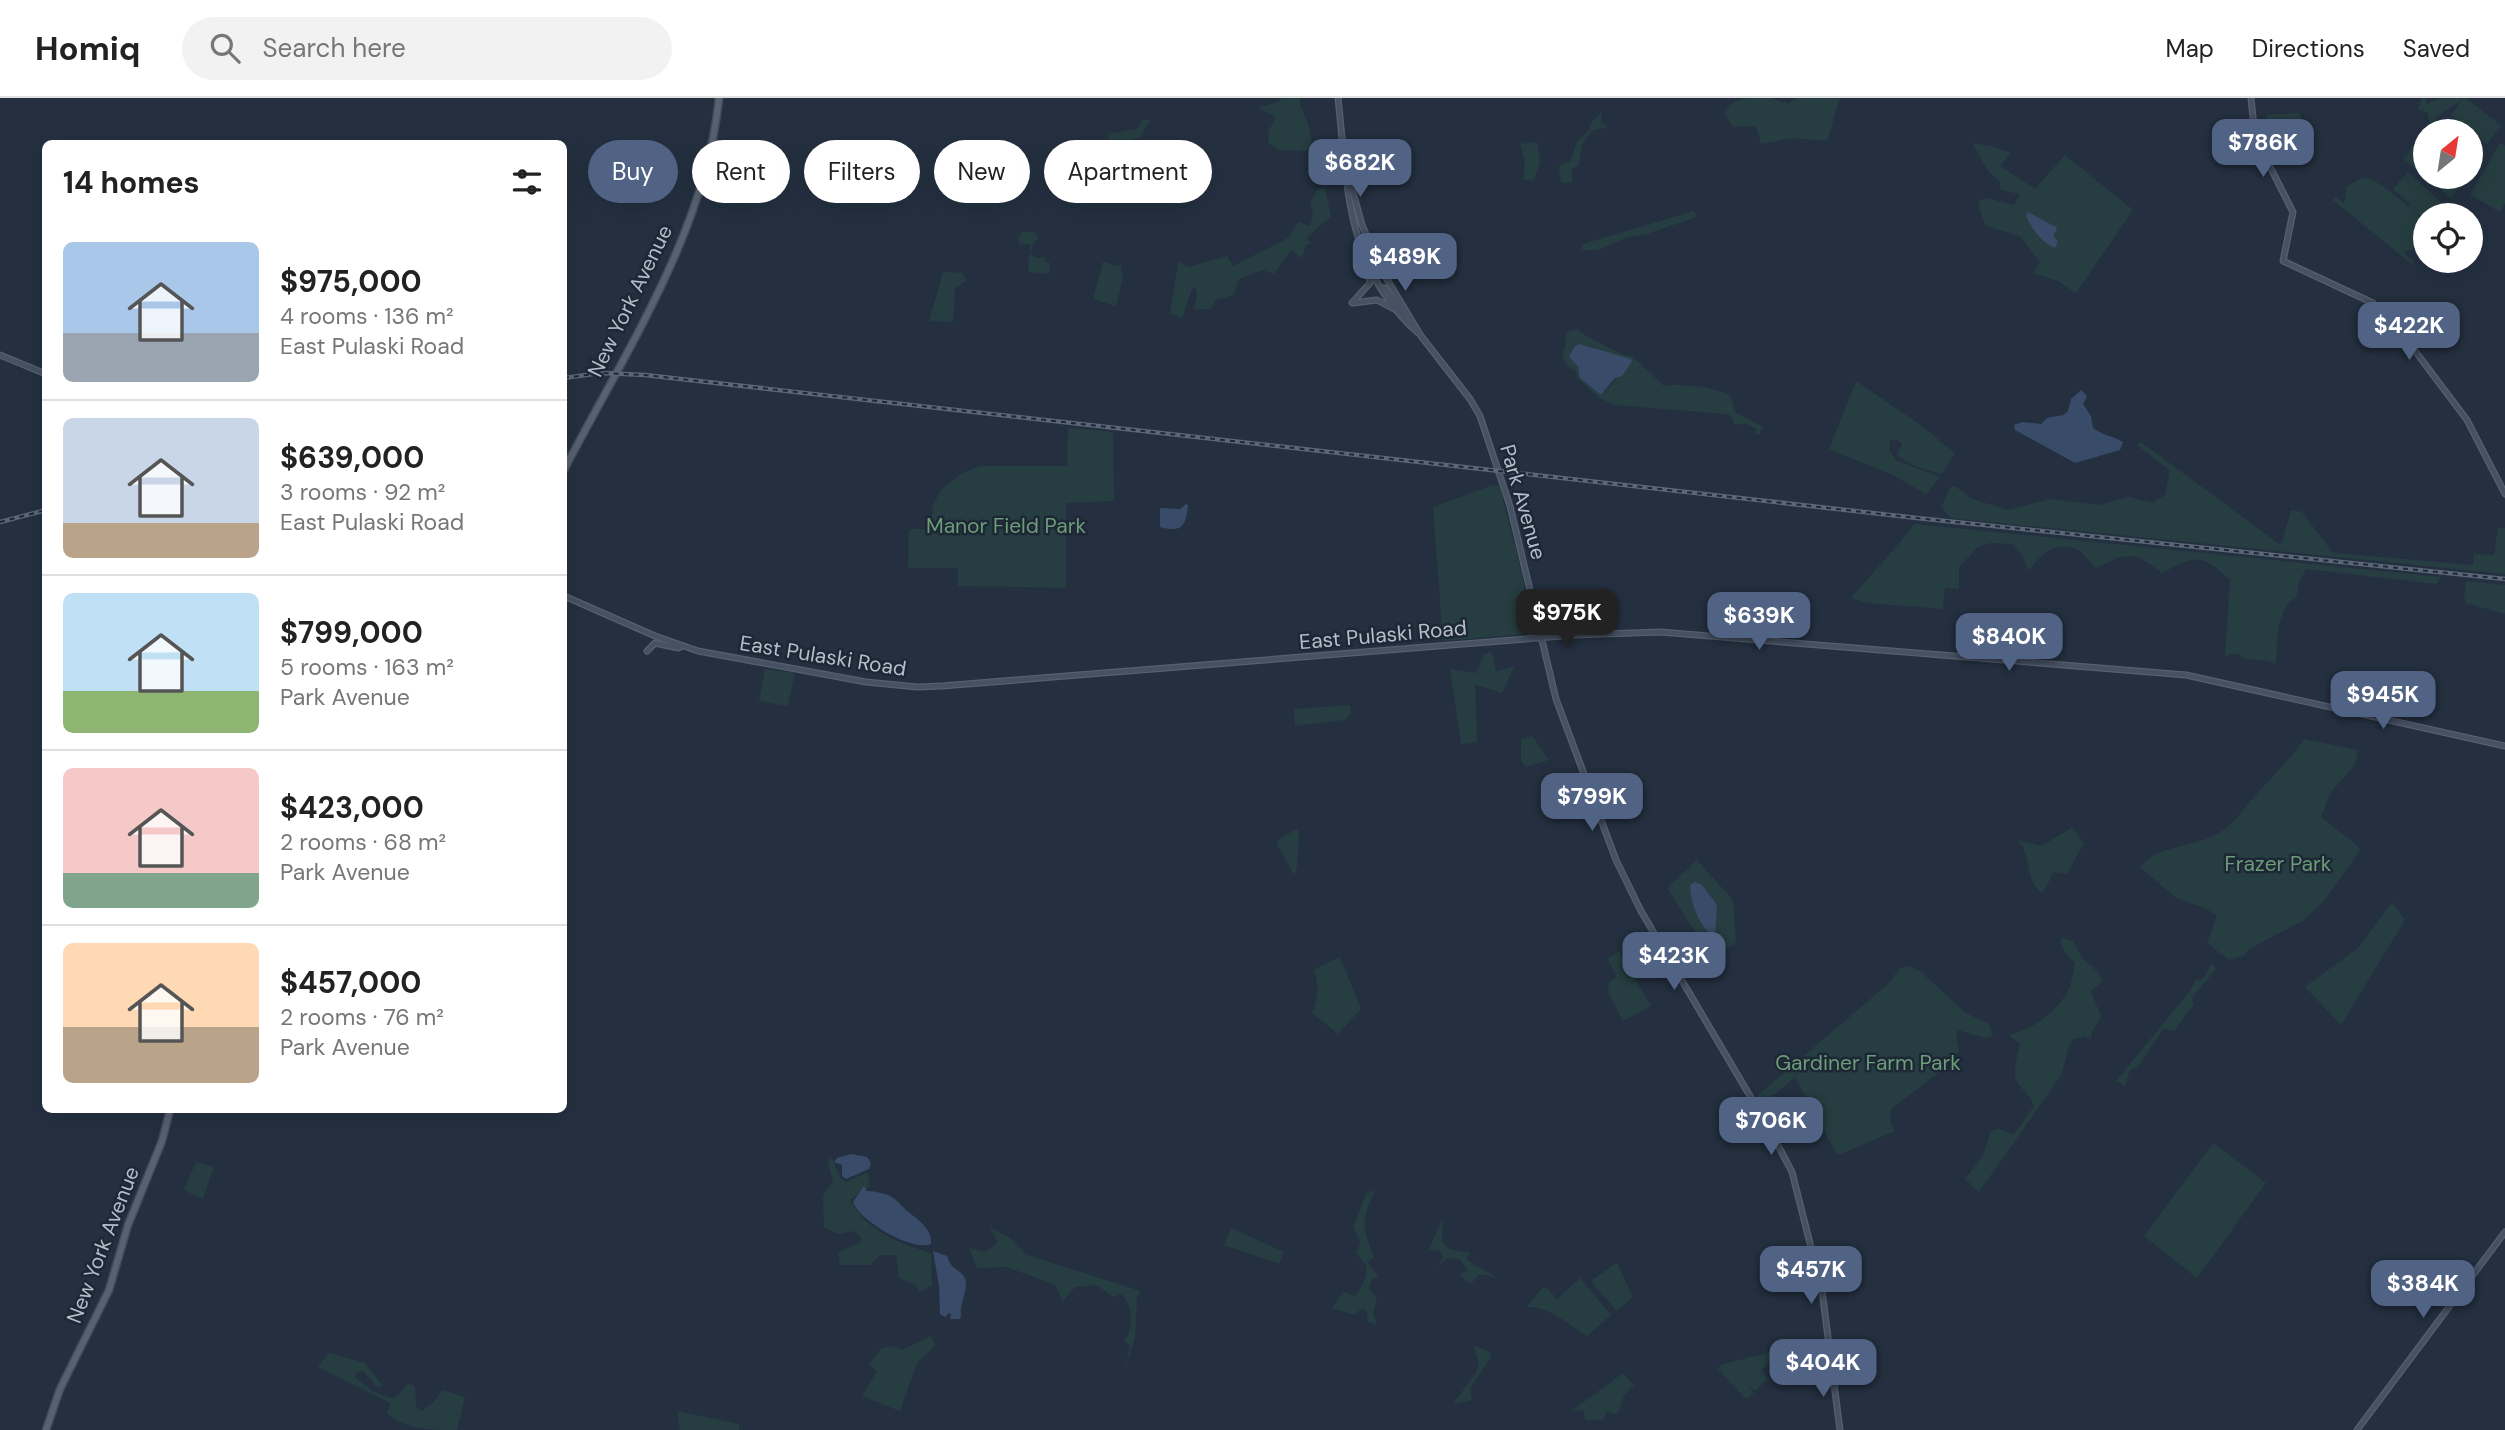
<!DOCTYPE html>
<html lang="en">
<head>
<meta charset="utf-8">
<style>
	:root { --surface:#fff; --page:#f2f2f2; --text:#222; --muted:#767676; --line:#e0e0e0; --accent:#516384 }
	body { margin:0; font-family:"DM Sans",sans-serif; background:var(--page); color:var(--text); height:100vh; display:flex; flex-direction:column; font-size:26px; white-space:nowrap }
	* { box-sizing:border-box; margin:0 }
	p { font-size:23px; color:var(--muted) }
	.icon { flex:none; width:38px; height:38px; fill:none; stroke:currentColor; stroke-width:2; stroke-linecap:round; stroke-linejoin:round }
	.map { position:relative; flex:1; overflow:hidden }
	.side { position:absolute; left:42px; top:42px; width:525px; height:973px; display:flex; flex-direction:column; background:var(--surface); border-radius:10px; box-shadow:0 7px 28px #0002 }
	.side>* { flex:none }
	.top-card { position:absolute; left:588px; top:42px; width:665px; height:63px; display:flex; gap:14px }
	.needle { width:46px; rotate:30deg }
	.tools { position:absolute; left:2413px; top:21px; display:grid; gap:14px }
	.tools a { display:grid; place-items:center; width:70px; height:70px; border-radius:50%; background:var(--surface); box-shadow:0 7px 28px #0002; font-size:35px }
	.price { position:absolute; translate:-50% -60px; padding:0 16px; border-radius:14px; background:var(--accent); color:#fff; font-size:23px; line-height:46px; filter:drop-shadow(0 2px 4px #0008) }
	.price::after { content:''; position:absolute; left:50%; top:42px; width:21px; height:16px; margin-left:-10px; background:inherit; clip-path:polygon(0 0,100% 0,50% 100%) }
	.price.on { background:#222; color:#fff }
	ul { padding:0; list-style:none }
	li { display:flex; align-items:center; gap:21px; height:175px; padding:0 21px }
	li+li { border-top:2px solid var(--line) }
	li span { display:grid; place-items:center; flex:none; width:196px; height:140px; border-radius:10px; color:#555 }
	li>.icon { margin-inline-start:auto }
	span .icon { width:84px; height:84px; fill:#fffc; stroke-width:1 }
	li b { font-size:30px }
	h2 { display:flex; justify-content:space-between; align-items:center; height:84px; padding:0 21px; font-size:30px }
	.chip { padding:0 24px; border-radius:32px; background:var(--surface); box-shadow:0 7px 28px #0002; font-size:24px; line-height:63px }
	.chip.on { background:var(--accent); color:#fff }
	header { display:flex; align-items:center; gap:42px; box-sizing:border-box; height:98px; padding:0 35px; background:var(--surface); border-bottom:2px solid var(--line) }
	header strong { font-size:33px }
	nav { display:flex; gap:38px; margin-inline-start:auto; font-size:24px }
	.search { width:490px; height:63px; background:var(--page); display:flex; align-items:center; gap:18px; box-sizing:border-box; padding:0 24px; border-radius:38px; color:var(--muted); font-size:26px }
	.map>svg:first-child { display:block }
	.green { fill:#263e41; fill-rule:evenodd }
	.water { fill:#384b68 }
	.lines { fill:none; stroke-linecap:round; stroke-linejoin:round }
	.secondary-casing { stroke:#56606e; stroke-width:7 }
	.primary-casing { stroke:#424b59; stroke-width:9 }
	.secondary { stroke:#465163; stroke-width:4.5 }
	.primary { stroke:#576170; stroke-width:6 }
	.rail-casing { stroke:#5b6677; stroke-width:4.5 }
	.rail { stroke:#1d2735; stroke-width:2; stroke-dasharray:5; stroke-linecap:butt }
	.labels { text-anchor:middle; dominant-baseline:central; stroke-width:5; stroke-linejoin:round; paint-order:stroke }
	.street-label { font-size:21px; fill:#b5bdcb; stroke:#1d2735 }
	.park-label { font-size:21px; fill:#6c9c78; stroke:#1d2735 }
</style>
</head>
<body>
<header>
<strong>Homiq</strong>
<div class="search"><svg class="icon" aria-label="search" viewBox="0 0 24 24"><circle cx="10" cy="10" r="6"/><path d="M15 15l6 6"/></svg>Search here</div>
<nav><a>Map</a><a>Directions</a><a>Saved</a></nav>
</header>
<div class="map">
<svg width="2505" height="1332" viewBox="0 0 2505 1332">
	<rect width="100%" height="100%" fill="#243040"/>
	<path class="green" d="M 1281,0 L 1300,0 C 1299,11 1304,14 1307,23 C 1310,31 1311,40 1312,48 L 1309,53 L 1279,52 L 1268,45 L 1269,32 L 1276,19 L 1258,10 L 1278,4 Z
		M 1746,0 L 1771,0 L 1788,6 L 1796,0 L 1840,0 L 1827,43 L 1793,40 L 1761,46 L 1756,28 L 1733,29 L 1724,14 L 1735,3 Z
		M 2422,0 L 2425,0 L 2427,6 L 2442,0 L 2466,0 L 2501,28 L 2487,46 L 2451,17 L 2463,1 L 2436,19 L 2433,26 L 2429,23 L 2428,15 L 2418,11 Z
		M 1602,14 L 1601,25 L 1608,29 L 1592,33 L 1582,46 L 1579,67 L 1572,71 L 1572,84 L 1561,85 L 1559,69 L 1562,66 L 1570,64 L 1577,44 L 1589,32 L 1590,26 Z
		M 2300,15 L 2302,34 L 2268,36 L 2266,17 Z
		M 1142,22 L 1150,22 L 1139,41 L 1132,40 L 1126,59 L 1108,56 L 1109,35 L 1101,33 L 1114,35 L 1136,31 Z
		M 2421,37 L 2425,41 L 2426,79 L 2467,79 L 2451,100 L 2403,61 Z
		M 1537,44 L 1540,63 L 1534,83 L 1523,82 L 1525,64 L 1520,46 Z
		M 1972,45 L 1991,48 L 2011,55 L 2000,68 L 2035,91 L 2065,57 L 2133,112 L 2076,195 L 2058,183 L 2033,175 L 2040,164 L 2021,139 L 1985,127 L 1978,107 L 1980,102 L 1987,100 L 2014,107 L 2020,96 L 2000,92 L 2000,84 L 1988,73 Z
		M 2500,45 L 2505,48 L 2505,105 L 2500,114 L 2470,97 Z
		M 2408,74 L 2443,106 L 2433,117 L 2426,117 L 2425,122 L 2409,109 L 2410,106 L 2393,91 Z
		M 2361,80 C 2366,80 2371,81 2376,84 C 2387,91 2416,113 2422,123 C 2431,139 2417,152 2403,154 L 2415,165 L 2413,167 L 2333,102 L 2336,99 L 2344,106 L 2347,89 Z
		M 1325,90 L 1331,119 C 1323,126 1313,132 1307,141 L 1312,146 L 1306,147 L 1302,160 L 1291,152 L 1274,176 L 1262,172 L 1239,181 L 1234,197 L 1215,202 L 1211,211 L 1194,211 L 1197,197 L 1195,188 L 1192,191 L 1182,220 L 1170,215 L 1178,164 L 1189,169 L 1227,158 L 1233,168 L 1288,140 L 1298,124 L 1310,128 L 1313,116 L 1310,105 L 1317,92 Z
		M 1694,113 L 1697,119 L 1647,136 L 1628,139 L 1598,152 L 1582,152 L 1583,146 Z
		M 1023,134 L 1035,134 L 1039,140 L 1033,145 L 1030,155 L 1036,160 L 1045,159 L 1045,163 L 1050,165 L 1049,176 L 1028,174 L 1030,147 L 1019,145 L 1018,139 Z
		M 1103,164 L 1109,165 L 1112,168 L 1122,167 L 1121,172 L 1123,179 L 1116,208 L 1093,201 Z
		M 943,174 L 963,175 L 966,183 L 955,190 L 953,224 L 929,223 Z
		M 1578,231 L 1585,237 L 1621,256 L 1632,258 L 1664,288 C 1676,285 1722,290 1730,298 C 1733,302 1734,309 1735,314 L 1763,329 L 1759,337 L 1755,336 L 1757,332 L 1746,325 L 1735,327 L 1730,317 L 1726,316 L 1615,307 L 1599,300 L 1577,279 L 1576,274 L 1566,266 L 1562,258 L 1566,247 L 1565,241 L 1568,233 ZM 1580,246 C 1597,248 1611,259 1627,260 L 1632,264 C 1623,276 1613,283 1604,295 L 1580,275 L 1571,253 Z
		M 1856,283 L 1918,325 L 1955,355 L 1942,376 C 1927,371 1909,369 1897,356 L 1902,346 L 1896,341 L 1890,343 L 1889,352 L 1897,363 L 1940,379 L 1926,396 L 1893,377 L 1829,351 Z
		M 1068,330 L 1113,334 L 1114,403 L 1066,405 L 1066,490 L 958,488 L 958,470 L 908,470 L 909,431 L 931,431 L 933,407 L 941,392 L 962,375 L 980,368 L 1067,368 Z
		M 2141,344 L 2279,446 L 2282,445 L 2291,412 L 2302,414 L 2333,455 L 2473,467 L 2474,456 L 2494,457 L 2498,430 L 2505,430 L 2505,476 L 1951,420 L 1941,409 L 1951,389 L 1955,388 L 1972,401 L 2008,412 L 2051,401 L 2099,407 L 2128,399 L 2153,405 L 2165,397 L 2169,377 L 2168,371 L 2137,347 Z
		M 1493,387 L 1500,389 L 1522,476 L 1532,533 L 1526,536 L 1443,543 L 1433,409 Z
		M 1914,426 L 2441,479 L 2437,486 L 2306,471 L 2299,485 L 2296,500 C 2276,509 2277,547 2276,566 L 2268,563 L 2246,561 L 2239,556 L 2232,556 L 2225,559 L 2230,481 C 2200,456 2197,456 2162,475 C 2134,453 2127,453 2096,471 C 2091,465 2083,454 2076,451 C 2054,442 2039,458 2029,473 L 2021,455 L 2012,446 L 1990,445 L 1978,449 L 1959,469 L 1959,491 L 1945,490 L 1943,511 L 1868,505 L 1851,500 C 1872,475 1895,452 1914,426 Z
		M 2466,483 L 2505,487 L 2505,516 L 2466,505 L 2464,499 Z
		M 1492,554 L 1496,573 L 1514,569 L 1502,595 L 1475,586 L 1477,644 L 1461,646 L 1450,571 L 1476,575 L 1484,556 Z
		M 765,571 L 795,575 L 788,608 L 759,603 Z
		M 1350,607 L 1351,615 L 1345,622 L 1295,628 L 1294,611 Z
		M 1532,638 L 1549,662 L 1525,669 L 1521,662 L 1521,641 Z
		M 2304,641 L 2358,652 L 2355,667 L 2331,694 L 2321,719 L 2361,751 L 2324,803 L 2303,823 L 2249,851 L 2245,857 L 2229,862 L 2207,845 L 2217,818 L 2205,810 L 2176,800 L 2140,769 C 2158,746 2195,750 2219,735 C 2233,727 2243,711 2254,699 C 2271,680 2289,663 2304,641 Z
		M 2072,729 L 2084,745 L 2067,776 L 2053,774 L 2047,788 L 2042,795 C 2024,782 2033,756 2017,742 L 2042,748 Z
		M 1296,731 L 1299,734 L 1297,769 L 1294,777 L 1277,746 L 1278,742 Z
		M 1697,762 L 1733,802 L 1736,844 L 1713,862 L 1667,790 Z
		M 2392,804 L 2405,822 L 2341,927 L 2305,889 L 2359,849 Z
		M 2062,838 L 2063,840 L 2073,843 L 2082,860 L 2098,874 L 2103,883 L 2091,893 L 2101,919 L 2091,935 L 2091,942 L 2084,938 L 2072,942 L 2068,951 L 2062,976 L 1979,1094 L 1965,1081 L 1982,1059 L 1991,1033 L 1999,1031 L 2014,1037 L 2034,1008 C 2029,995 2024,995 2018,985 C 2011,976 2018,956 2020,946 L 2009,937 C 2033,932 2056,914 2068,893 C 2072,885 2073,874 2075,865 C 2067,857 2059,850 2062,838 Z
		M 1619,853 L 1651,908 L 1623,923 L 1608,894 L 1609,884 L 1617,879 L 1608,861 Z
		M 1340,859 L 1361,911 L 1338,936 L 1312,915 C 1318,899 1320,887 1313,872 Z
		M 2212,865 L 2216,871 L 2192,900 L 2194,906 L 2174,933 L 2163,931 L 2138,969 L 2130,972 L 2125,988 L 2116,983 L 2190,893 L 2195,883 L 2203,881 Z
		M 1909,868 L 1920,873 L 1966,915 L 1989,926 L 1993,938 L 1985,940 L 1958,932 L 1956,940 L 1959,953 L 1937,973 L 1938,975 L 1891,1011 L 1890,1024 L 1895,1033 L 1838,1057 L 1831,1046 L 1795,979 L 1762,1007 L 1757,998 L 1888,886 L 1899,871 Z
		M 2213,1045 L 2266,1085 L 2197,1180 L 2144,1138 Z
		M 831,1059 L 841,1081 L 846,1084 L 868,1074 L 870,1088 L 850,1102 C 865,1132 900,1146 931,1155 L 932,1187 L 920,1194 L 916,1187 L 899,1180 L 896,1157 L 880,1157 L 870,1167 L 840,1167 L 838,1154 L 861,1144 L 861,1139 L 853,1133 L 838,1136 L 824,1129 L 823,1098 L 833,1083 L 828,1066 Z
		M 196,1064 L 214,1069 L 203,1101 L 184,1092 Z
		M 1375,1092 C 1361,1124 1362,1127 1374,1159 L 1368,1164 L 1378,1179 L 1371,1182 L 1369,1190 L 1377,1200 L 1373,1215 L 1377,1227 L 1368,1224 L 1366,1212 L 1361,1211 L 1354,1217 L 1332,1210 L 1343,1194 L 1355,1198 C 1363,1190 1365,1181 1367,1169 L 1356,1155 L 1361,1144 L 1353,1129 L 1366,1096 Z
		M 1442,1121 C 1444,1129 1442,1131 1442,1139 C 1441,1153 1461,1153 1471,1155 L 1466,1161 L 1499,1181 L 1487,1177 L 1478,1177 L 1472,1185 L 1466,1184 L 1460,1176 L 1467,1172 L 1460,1161 L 1446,1160 L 1438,1170 L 1443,1159 L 1438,1152 L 1429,1152 Z
		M 989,1129 L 1009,1139 L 1027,1157 L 1141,1193 L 1137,1199 L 1135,1240 L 1125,1272 L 1130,1248 L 1124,1243 C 1134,1230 1133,1207 1121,1196 L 1113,1199 L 1097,1187 L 1075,1189 L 1062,1204 L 1056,1187 L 1006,1169 L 977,1170 L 969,1150 L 986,1154 L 998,1144 Z
		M 1231,1130 L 1284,1154 L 1279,1166 L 1224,1147 Z
		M 1617,1165 L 1633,1199 L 1617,1213 L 1592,1185 L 1592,1182 Z
		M 1580,1180 L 1611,1217 L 1587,1238 C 1568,1226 1549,1208 1527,1209 L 1542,1190 L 1547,1190 L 1557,1201 Z
		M 931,1238 L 935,1248 L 917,1265 L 900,1313 L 862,1298 L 877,1273 L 869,1267 L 881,1250 L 894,1248 L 902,1252 Z
		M 1822,1241 L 1820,1259 L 1802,1263 L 1782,1254 L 1761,1272 L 1768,1281 L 1755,1293 L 1746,1285 L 1754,1295 L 1746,1301 L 1718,1271 L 1720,1267 Z
		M 1474,1248 L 1489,1253 L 1491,1259 L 1470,1290 L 1472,1302 L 1453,1306 L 1475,1276 L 1479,1267 Z
		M 329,1255 L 365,1265 L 382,1287 L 378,1290 L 363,1273 L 357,1274 L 355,1279 L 372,1293 L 392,1300 L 398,1297 L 408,1285 L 415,1289 L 416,1308 L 422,1313 L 434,1304 L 442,1292 L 465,1299 L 457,1332 C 431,1332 406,1332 387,1315 L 390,1305 L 318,1269 Z
		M 1623,1275 L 1634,1287 L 1624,1297 L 1620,1311 L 1615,1316 L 1607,1313 L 1603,1322 L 1585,1322 L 1584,1313 L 1573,1312 Z
		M 677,1313 L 739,1326 L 739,1332 L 680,1332 Z"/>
	<path class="water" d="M 2028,114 L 2056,129 L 2057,132 L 2053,137 L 2058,144 L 2055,150 C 2043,146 2030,129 2026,117 Z
		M 1580,246 L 1631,261 L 1632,264 L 1622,278 L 1614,281 L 1601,297 L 1580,280 L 1578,269 L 1569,258 L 1575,248 Z
		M 2081,292 L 2087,298 L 2083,306 L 2091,318 L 2093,330 C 2102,337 2113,338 2123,344 L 2120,352 L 2075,365 L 2015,332 L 2014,327 L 2022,324 L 2041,326 L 2047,320 L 2063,317 L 2068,313 L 2071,301 Z
		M 1186,406 L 1188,407 C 1186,428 1182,435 1160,429 L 1160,410 L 1180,411 Z
		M 1695,784 L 1702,787 L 1717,807 L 1715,839 C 1700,831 1690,804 1690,787 Z
		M 851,1056 L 867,1059 L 871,1065 L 869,1071 L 846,1081 L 842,1078 L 842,1067 L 834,1064 L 837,1060 Z
		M 864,1088 L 867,1093 C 874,1093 881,1095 888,1097 C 895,1100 901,1107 906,1112 C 917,1121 933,1131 931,1146 C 913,1154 859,1123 853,1104 Z
		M 933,1153 L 947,1158 C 953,1173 953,1167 962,1176 C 971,1185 962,1200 961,1210 C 960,1213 962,1217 960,1221 L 950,1221 L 951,1216 L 949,1215 L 945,1219 L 940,1216 L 939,1188 Z"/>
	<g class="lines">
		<defs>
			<path id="secondary" d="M 1338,0 C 1348,89 1345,169 1418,235
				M 2251,0 L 2255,39 L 2293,114 L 2283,163 L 2373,205 L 2394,225 L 2467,322 L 2505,396
				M 1346,69 L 1362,127 L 1382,173 L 1421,238 L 1470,301 L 1480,318 L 1510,408 L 1556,601 L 1616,762 L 1641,813 L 1770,1032 L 1792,1074 L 1822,1193 L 1840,1332
				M 1382,190 L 1385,190 L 1407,219
				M 1352,205 L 1370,185 L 1368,173
				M 1353,205 L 1377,202 L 1394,211
				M 0,257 L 46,276
				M 564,498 L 655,538 L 698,553 L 866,584 L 917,589 L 942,588 L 1575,537 L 1660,534 L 2186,577 L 2505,648
				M 647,553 L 655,545 L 678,550 L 682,548
				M 2357,1332 L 2505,1134"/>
			<path id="primary" d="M 564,372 C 624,256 706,133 719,0
				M 46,1332 L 60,1291 L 109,1192 L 128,1127 L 162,1043 L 170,1012"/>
		</defs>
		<use href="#secondary" class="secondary-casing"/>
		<use href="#primary" class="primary-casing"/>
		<use href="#secondary" class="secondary"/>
		<use href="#primary" class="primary"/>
		<defs>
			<path id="rail" d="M 564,280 L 601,275 L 645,277 L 1917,420 L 2505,481
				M 0,424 L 46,412"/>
		</defs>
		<use href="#rail" class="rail-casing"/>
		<use href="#rail" class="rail"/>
	</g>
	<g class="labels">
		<g class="street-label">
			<text transform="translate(630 203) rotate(-64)">New York Avenue</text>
			<text transform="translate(1523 404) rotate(74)">Park Avenue</text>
			<text transform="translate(1383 537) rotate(-5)">East Pulaski Road</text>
			<text transform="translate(823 558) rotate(9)">East Pulaski Road</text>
			<text transform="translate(103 1147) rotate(-69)">New York Avenue</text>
		</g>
		<g class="park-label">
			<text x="1006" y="428">Manor Field Park</text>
			<text x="2278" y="766">Frazer Park</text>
			<text x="1868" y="965">Gardiner Farm Park</text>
		</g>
	</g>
</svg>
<div class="tools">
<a><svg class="needle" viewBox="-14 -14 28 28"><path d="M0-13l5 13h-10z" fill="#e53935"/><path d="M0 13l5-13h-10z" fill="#767676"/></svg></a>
<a><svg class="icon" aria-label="locate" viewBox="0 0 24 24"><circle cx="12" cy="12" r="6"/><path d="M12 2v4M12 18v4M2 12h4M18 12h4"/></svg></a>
</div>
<b class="price" style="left:2263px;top:81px">$786K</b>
<b class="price" style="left:1360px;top:101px">$682K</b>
<b class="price" style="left:1405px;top:195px">$489K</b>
<b class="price" style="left:2409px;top:264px">$422K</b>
<b class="price on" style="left:1567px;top:551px">$975K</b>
<b class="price" style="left:1759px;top:554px">$639K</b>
<b class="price" style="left:2009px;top:575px">$840K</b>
<b class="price" style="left:2383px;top:633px">$945K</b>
<b class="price" style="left:1592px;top:735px">$799K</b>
<b class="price" style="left:1674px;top:894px">$423K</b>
<b class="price" style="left:1771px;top:1059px">$706K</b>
<b class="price" style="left:1811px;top:1208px">$457K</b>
<b class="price" style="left:2423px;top:1222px">$384K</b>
<b class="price" style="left:1823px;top:1301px">$404K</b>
<div class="top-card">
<a class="chip on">Buy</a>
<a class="chip">Rent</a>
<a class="chip">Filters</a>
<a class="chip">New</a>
<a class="chip">Apartment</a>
</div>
<section class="side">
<h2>14 homes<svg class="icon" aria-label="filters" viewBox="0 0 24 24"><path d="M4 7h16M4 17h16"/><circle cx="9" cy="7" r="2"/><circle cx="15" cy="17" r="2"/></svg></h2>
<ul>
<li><span style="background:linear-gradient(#a9c7e8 65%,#9aa5b1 0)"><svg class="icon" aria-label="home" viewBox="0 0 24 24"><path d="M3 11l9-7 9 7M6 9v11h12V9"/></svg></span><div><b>$975,000</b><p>4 rooms · 136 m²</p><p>East Pulaski Road</p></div></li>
<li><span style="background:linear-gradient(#c9d6e8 75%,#b9a48a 0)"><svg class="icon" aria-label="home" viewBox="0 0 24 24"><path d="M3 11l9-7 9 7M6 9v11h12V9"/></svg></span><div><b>$639,000</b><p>3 rooms · 92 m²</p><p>East Pulaski Road</p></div></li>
<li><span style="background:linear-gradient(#bfe0f5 70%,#8fb573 0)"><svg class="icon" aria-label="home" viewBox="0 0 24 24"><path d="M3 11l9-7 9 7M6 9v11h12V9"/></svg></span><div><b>$799,000</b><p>5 rooms · 163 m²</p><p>Park Avenue</p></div></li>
<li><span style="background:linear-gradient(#f6c9c9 75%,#7fa58c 0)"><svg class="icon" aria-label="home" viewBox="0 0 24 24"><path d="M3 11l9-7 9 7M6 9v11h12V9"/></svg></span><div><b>$423,000</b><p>2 rooms · 68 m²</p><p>Park Avenue</p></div></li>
<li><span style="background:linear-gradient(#ffd9b3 60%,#b9a48a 0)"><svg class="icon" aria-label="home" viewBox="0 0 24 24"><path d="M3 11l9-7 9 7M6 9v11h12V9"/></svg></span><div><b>$457,000</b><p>2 rooms · 76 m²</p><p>Park Avenue</p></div></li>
</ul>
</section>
</div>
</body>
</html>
